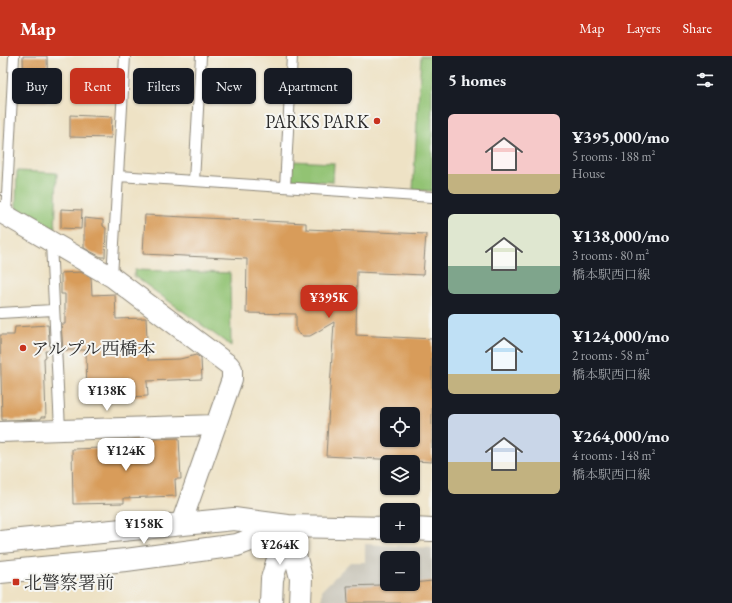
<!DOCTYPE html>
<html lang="en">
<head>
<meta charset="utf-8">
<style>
	:root { --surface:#171b24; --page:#242831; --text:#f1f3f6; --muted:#9ea1a6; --accent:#c8321e }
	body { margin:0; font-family:"EB Garamond","Noto Serif JP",serif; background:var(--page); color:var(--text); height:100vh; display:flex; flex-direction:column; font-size:15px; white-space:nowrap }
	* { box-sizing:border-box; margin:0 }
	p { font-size:13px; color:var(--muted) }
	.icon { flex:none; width:22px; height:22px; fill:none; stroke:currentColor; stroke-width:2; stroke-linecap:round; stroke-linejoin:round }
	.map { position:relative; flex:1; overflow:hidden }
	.details { display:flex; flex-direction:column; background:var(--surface); width:300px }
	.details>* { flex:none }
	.hud { position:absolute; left:12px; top:12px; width:360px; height:36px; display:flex; gap:8px }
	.buttons { position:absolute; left:380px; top:351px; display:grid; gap:8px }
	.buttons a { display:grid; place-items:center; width:40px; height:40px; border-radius:6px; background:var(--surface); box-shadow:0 1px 3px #0004; font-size:20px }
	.price { position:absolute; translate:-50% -34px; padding:0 9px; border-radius:8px; background:#fff; color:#222; font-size:13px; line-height:26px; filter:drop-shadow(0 1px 2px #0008) }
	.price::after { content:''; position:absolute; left:50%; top:24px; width:12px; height:9px; margin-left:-6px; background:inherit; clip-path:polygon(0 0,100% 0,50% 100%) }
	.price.on { background:var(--accent); color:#fff }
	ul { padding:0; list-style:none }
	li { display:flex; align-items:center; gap:12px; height:100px; padding:0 16px }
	li span { display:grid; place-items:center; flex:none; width:112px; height:80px; border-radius:6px; color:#555 }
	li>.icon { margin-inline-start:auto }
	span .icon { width:48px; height:48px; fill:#fffc; stroke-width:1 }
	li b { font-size:17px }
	h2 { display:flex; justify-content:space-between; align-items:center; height:48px; padding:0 16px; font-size:17px }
	.pill { padding:0 14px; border-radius:6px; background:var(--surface); box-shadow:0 1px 3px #0004; font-size:14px; line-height:36px }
	.pill.on { background:var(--accent); color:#fff }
	header { display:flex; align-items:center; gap:24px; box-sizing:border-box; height:56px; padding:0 20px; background:var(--accent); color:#fff }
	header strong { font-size:19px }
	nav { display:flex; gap:22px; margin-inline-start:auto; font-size:14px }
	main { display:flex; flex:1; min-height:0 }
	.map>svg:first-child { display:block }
	.industrial { fill:#c8c4b8; fill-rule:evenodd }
	.green { fill:#92c373; stroke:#5e774f }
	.building { fill:#d89c5a; fill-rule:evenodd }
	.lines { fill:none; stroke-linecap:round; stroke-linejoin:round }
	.service-casing { stroke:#8c8678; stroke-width:12 }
	.minor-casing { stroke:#8c8678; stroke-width:22 }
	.tertiary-casing { stroke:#8c8678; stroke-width:24 }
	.service { stroke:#fff; stroke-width:10 }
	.minor { stroke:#fff; stroke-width:20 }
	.tertiary { stroke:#fff; stroke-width:22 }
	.poi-dot { fill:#c8321e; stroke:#f6f6f2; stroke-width:1.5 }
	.labels { text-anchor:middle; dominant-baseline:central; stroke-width:4; stroke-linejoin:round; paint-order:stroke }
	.poi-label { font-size:18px; fill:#2b2b2b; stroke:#f6f6f2; text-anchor:start }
</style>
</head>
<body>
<header>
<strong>Map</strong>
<nav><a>Map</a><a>Layers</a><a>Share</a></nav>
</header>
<main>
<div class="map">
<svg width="432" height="547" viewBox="0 0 432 547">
	<rect width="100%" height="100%" fill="#f6f6f2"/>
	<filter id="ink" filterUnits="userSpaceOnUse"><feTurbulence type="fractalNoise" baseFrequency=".025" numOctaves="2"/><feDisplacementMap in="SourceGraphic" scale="8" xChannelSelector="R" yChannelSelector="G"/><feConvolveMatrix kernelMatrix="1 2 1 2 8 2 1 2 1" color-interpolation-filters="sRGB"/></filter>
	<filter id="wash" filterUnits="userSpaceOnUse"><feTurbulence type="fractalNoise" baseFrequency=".012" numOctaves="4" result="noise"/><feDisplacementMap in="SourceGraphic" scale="16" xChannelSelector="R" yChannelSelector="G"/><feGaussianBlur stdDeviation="0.9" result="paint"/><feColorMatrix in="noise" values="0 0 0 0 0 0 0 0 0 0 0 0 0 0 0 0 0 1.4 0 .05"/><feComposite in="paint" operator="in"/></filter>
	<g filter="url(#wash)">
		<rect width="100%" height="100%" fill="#eee2c5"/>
		<path class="industrial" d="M 365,488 L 432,492 L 432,547 L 322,547 L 322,534 L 350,506 L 365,506 ZM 387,502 L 413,502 L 413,528 L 387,528 Z"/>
		<path class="green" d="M 421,0 L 432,0 L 432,135 L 413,134 Z
			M 292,105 L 334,107 L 333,126 L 291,124 Z
			M 17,115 L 57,117 L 55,179 L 21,161 L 16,151 Z
			M 135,214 L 230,217 L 231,290 L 134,220 Z"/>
		<g id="blocks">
			<path class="building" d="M 23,0 L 47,0 L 48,45 L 24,45 Z
				M 70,59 L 112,61 L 111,82 L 70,81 Z
				M 61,153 L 82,154 L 81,173 L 61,172 Z
				M 145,159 L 306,167 L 306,173 L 426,178 L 423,219 L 357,216 L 356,279 L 432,283 L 432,406 L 326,400 L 334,266 L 310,280 L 303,280 L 298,277 L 296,274 L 296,258 L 246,257 L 247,203 L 143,198 ZM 387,358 L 413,358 L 413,384 L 387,384 Z
				M 84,162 L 103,164 L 103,170 L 106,172 L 105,201 L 101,201 L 84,192 Z
				M 81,216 L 91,222 L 92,239 L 115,238 L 116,263 L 146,262 L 148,304 L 180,303 L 196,299 L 201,302 L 202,323 L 147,325 L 148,340 L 87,343 L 86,294 L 63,294 L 61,268 L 65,268 L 65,238 L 61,238 L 61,217 Z
				M 48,269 L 50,295 L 45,295 L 46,301 L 44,302 L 46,361 L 41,361 L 41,363 L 2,364 L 0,279 L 14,279 L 15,271 Z
				M 179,382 L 181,423 L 175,423 L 176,440 L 124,442 L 124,447 L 73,448 L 72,393 L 131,391 L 131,384 Z
				M 432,525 L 432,547 L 348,547 L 347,530 L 413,528 L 413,527 Z"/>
		</g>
	</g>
	<g filter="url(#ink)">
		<use href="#blocks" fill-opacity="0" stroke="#8c8678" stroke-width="1"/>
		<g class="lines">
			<defs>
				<path id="service" d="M 119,120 L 432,141
					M 194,125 L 201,0
					M 285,131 L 292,0
					M 6,159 L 14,0
					M 51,187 L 60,373
					M 112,221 L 125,0
					M 0,257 L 53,254"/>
				<path id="minor" d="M 0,156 L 112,221 L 229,309 L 232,313 L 232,323 L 181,468
					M 0,376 L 216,369"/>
				<path id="tertiary" d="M 288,471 L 301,522 L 300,547
					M 413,473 L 432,474
					M 0,486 L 234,463 L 288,470 L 387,472
					M 0,516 L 126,504 L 237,489 L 285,471
					M 271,547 L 272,523 L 288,470"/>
			</defs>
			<use href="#service" class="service-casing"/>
			<use href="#minor" class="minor-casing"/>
			<use href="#tertiary" class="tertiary-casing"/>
			<use href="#service" class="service"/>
			<use href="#minor" class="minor"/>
			<use href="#tertiary" class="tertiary"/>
		</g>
	</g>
	<g class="poi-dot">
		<circle cx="377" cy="65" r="4"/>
		<circle cx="23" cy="292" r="4"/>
		<rect x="12" y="522" width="8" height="8" rx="2"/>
	</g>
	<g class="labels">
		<g class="poi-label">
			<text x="369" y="65" text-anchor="end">PARKS PARK</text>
			<text x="31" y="292">アルプル西橋本</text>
			<text x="24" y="526">北警察署前</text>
		</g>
	</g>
</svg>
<div class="buttons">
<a><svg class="icon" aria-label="locate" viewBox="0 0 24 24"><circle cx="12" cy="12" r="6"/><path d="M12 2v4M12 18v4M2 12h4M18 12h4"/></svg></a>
<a><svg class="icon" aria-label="layers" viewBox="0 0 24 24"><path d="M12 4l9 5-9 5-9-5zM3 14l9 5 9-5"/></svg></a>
<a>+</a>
<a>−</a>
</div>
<b class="price on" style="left:329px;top:263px">¥395K</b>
<b class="price" style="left:107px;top:356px">¥138K</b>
<b class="price" style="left:126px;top:416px">¥124K</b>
<b class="price" style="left:144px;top:489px">¥158K</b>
<b class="price" style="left:280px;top:510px">¥264K</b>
<div class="hud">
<a class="pill">Buy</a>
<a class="pill on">Rent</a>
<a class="pill">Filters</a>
<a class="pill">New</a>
<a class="pill">Apartment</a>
</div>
</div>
<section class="details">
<h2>5 homes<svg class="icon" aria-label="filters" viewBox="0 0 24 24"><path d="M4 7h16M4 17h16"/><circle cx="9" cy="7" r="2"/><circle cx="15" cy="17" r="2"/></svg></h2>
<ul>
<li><span style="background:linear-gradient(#f6c9c9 75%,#c2b280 0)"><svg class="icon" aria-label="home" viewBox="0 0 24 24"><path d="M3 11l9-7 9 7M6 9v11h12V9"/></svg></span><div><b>¥395,000/mo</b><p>5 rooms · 188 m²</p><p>House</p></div></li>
<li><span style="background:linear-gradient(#dfe7d0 65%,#7fa58c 0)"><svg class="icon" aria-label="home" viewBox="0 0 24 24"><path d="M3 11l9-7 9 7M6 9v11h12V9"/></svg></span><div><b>¥138,000/mo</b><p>3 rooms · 80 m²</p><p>橋本駅西口線</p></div></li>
<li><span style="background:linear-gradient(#bfe0f5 75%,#c2b280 0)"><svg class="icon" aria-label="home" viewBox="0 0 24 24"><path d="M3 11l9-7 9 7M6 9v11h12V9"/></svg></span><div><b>¥124,000/mo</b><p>2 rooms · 58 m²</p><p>橋本駅西口線</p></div></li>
<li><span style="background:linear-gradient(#c9d6e8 60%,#c2b280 0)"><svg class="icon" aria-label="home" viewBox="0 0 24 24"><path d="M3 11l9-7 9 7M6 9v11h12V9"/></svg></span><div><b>¥264,000/mo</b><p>4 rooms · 148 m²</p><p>橋本駅西口線</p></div></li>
</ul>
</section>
</main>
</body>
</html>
